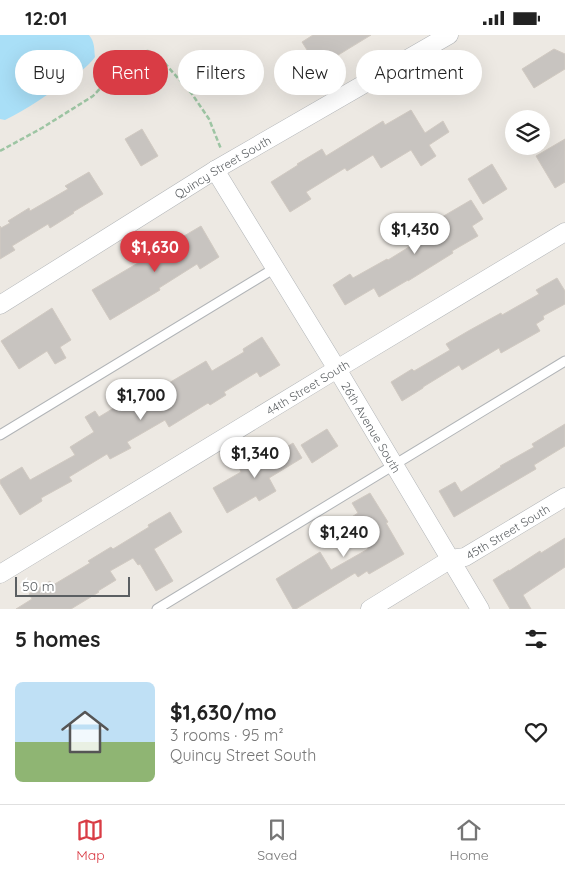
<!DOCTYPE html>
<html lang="en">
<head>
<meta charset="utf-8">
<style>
	:root { --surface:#fff; --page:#f6f6f6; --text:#222; --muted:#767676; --line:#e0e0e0; --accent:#d93c45 }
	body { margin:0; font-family:Quicksand,sans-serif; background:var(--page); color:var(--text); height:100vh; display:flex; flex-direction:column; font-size:19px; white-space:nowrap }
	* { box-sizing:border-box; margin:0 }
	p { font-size:16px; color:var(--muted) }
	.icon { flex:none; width:28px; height:28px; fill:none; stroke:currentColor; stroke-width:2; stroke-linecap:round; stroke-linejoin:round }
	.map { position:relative; height:574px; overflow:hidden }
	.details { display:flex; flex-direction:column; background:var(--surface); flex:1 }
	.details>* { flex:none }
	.top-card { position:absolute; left:15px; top:15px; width:535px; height:45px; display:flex; gap:10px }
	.tools { position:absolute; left:505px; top:75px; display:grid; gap:10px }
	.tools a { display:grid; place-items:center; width:45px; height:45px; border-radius:50%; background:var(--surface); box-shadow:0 5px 20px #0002; font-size:25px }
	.scale { position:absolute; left:15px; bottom:12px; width:115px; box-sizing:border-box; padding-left:5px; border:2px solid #5b5f62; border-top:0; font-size:14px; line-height:18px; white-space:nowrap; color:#5b5f62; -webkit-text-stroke:4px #fff; paint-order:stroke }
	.price { position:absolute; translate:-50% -42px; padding:0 11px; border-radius:18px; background:#fff; color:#222; font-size:16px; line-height:32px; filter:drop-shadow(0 1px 2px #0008) }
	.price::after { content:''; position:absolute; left:50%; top:30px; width:15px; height:11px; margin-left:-8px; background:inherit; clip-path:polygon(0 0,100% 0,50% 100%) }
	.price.active { background:var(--accent); color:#fff }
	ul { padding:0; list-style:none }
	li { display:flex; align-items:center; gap:15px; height:125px; padding:0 15px }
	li+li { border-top:1px solid var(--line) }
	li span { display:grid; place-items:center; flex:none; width:140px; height:100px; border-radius:8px; color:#555 }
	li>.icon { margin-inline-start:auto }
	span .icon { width:60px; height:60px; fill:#fffc; stroke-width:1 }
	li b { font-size:21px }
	h2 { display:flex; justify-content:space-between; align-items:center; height:60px; padding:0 15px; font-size:21px }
	.chip { padding:0 18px; border-radius:22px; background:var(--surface); box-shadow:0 5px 20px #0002; font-size:18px; line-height:45px }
	.chip.active { background:var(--accent); color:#fff }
	.status { display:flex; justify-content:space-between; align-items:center; height:35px; padding:0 25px; background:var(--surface); direction:ltr }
	.status svg { height:14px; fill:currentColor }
	.tabs { display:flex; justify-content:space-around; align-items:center; height:70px; border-top:1px solid var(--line); background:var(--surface); font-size:14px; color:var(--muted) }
	.tabs a { display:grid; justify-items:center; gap:2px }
	.tabs .active { color:var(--accent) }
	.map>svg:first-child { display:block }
	.water { fill:#a9dff7 }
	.building { fill:#c8c4c0; stroke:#d1cac2 }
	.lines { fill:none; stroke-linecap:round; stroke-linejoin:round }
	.lane-casing { stroke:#b1b4b7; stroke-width:11 }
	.street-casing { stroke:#b1b4b7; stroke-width:19 }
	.path { stroke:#9dc5a3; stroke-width:2.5; stroke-dasharray:5 2.5; stroke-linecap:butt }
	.lane { stroke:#fff; stroke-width:9 }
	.street { stroke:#fff; stroke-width:18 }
	.labels { text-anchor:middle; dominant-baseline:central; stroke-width:4; stroke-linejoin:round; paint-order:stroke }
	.street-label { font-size:12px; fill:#5b5f62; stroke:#fff }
</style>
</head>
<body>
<div class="status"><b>12:01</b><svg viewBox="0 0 49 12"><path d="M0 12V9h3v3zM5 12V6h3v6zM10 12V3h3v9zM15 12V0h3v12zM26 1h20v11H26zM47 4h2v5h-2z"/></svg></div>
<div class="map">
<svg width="565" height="574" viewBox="0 0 565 574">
	<rect width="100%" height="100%" fill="#ede9e3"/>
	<path class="water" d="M 0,0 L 89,0 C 95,7 94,14 95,22 C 88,32 78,38 68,45 C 48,60 27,74 5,85 L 0,84 Z"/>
	<path class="building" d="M 313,0 L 371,0 L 335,22 L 337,24 L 319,34 L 302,7 Z
		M 554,14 L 565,19 L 565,34 L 534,53 L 522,34 Z
		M 411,75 L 425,98 L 443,86 L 449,97 L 429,110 L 436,121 L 421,131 L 411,115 L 381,133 L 373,120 L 347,136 L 345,133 L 306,157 L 311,164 L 290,177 L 271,147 L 298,130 L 297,129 L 322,114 L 326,121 L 383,86 L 385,90 Z
		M 142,94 L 158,121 L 141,131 L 125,104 Z
		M 565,104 L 565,147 L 555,153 L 536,121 Z
		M 492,129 L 507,154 L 483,169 L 468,144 Z
		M 89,137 L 103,159 L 73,177 L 74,178 L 50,193 L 48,189 L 12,211 L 15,215 L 0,224 L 0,191 L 1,193 L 10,188 L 8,186 L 29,173 L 30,176 L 68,154 L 65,151 Z
		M 471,165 L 483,184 L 472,191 L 478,201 L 452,216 L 453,218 L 408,246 L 408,245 L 379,262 L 374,253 L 345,270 L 333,250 L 350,239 L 353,243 L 387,224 L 388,225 L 422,204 L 418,196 Z
		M 201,191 L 219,222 L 200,234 L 197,229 L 159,253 L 160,255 L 110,285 L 92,255 Z
		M 557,243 L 565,256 L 565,269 L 543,281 L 544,284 L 536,289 L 540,296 L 501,318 L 499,313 L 462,335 L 459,330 L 423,352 L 423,353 L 402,366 L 391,347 L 412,334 L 414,336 L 450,315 L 446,309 L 470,295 L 501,278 L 502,280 L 539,259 L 536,255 Z
		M 52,273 L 71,305 L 60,312 L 66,323 L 55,329 L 47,316 L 19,334 L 1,306 Z
		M 262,302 L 280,330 L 260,342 L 257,337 L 224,357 L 226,360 L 210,370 L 208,368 L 169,392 L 165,385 L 127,407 L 131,413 L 110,424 L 107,419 L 69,442 L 72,446 L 41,463 L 42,466 L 20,480 L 0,448 L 0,445 L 22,432 L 30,445 L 75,420 L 70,412 L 94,397 L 85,382 L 95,376 L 99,382 L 132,362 L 135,368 L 206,326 L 212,336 L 244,317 L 243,314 Z
		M 565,389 L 565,411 L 534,430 L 536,434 L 454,482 L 439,456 L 455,447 L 461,457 L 501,432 L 500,431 L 534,412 L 532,409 Z
		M 327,394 L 338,411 L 312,428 L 301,410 Z
		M 293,408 L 302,423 L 269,443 L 276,456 L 259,466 L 256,461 L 227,478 L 213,453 L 241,437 L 239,432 L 256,422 L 260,429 Z
		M 370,458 L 388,487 L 386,488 L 404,519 L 369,539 L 367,536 L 358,542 L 355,538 L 296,574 L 293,574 L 276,544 L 320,517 L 331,535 L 368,514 L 350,483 L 358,478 L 352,468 Z
		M 170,477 L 182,497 L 154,514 L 173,546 L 156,556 L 140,529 L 138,530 L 133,523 L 110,536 L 116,545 L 98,556 L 99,557 L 71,574 L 16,574 L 32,564 L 29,559 L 50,546 L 53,550 L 90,528 L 88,526 L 111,512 L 113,514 L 149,492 L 148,490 Z
		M 565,503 L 565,532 L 523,560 L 531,574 L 510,574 L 493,545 L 509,535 L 509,536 L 540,516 L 541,518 Z"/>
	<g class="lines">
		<defs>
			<path id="lane" d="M 0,400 L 275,233
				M 157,574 L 565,326"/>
			<g id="street">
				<path id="s1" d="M 215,135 L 337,334 L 480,574"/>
				<path id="s2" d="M 0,270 L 215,135 L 449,0"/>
				<path id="s3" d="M 0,539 L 337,334 L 565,197"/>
				<path id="s4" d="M 370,574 L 451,524 L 465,522 L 565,462"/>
			</g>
		</defs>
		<use href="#lane" class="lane-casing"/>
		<use href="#street" class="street-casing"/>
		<path class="path" d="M 0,116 L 42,93 L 93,61 L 135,17 L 148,16 L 161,24 L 192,59 L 209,84 L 221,114"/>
		<use href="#lane" class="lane"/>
		<use href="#street" class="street"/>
	</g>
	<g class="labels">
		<g class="street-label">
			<text stroke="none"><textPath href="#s2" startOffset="262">Quincy Street South</textPath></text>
			<text stroke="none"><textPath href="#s3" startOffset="360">44th Street South</textPath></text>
			<text stroke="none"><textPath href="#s1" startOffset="301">26th Avenue South</textPath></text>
			<text stroke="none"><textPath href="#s4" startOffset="159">45th Street South</textPath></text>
		</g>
	</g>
</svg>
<div class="tools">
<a><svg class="icon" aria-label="layers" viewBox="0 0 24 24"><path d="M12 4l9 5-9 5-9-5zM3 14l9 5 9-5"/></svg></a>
</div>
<div class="scale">50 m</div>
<b class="price" style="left:415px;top:220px">$1,430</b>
<b class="price active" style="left:155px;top:238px">$1,630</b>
<b class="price" style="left:141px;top:386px">$1,700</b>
<b class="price" style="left:255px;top:444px">$1,340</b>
<b class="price" style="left:344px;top:523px">$1,240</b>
<div class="top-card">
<a class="chip">Buy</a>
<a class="chip active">Rent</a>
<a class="chip">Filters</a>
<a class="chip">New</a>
<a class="chip">Apartment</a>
</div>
</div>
<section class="details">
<h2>5 homes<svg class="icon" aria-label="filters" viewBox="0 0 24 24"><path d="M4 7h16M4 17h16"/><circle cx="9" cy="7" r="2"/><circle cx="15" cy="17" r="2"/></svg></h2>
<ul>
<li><span style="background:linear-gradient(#bfe0f5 60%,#8fb573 0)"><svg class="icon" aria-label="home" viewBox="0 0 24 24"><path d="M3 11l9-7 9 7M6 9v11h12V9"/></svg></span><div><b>$1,630/mo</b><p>3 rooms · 95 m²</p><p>Quincy Street South</p></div><svg class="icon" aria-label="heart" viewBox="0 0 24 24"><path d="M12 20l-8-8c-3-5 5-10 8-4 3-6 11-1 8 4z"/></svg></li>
</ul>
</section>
<nav class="tabs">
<a class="active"><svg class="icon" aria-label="map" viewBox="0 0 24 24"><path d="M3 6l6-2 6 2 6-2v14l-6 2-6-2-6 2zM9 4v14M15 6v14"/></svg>Map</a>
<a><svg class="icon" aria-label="saved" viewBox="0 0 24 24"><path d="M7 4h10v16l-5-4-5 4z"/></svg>Saved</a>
<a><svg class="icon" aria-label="home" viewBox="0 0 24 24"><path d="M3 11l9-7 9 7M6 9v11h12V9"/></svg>Home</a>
</nav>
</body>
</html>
